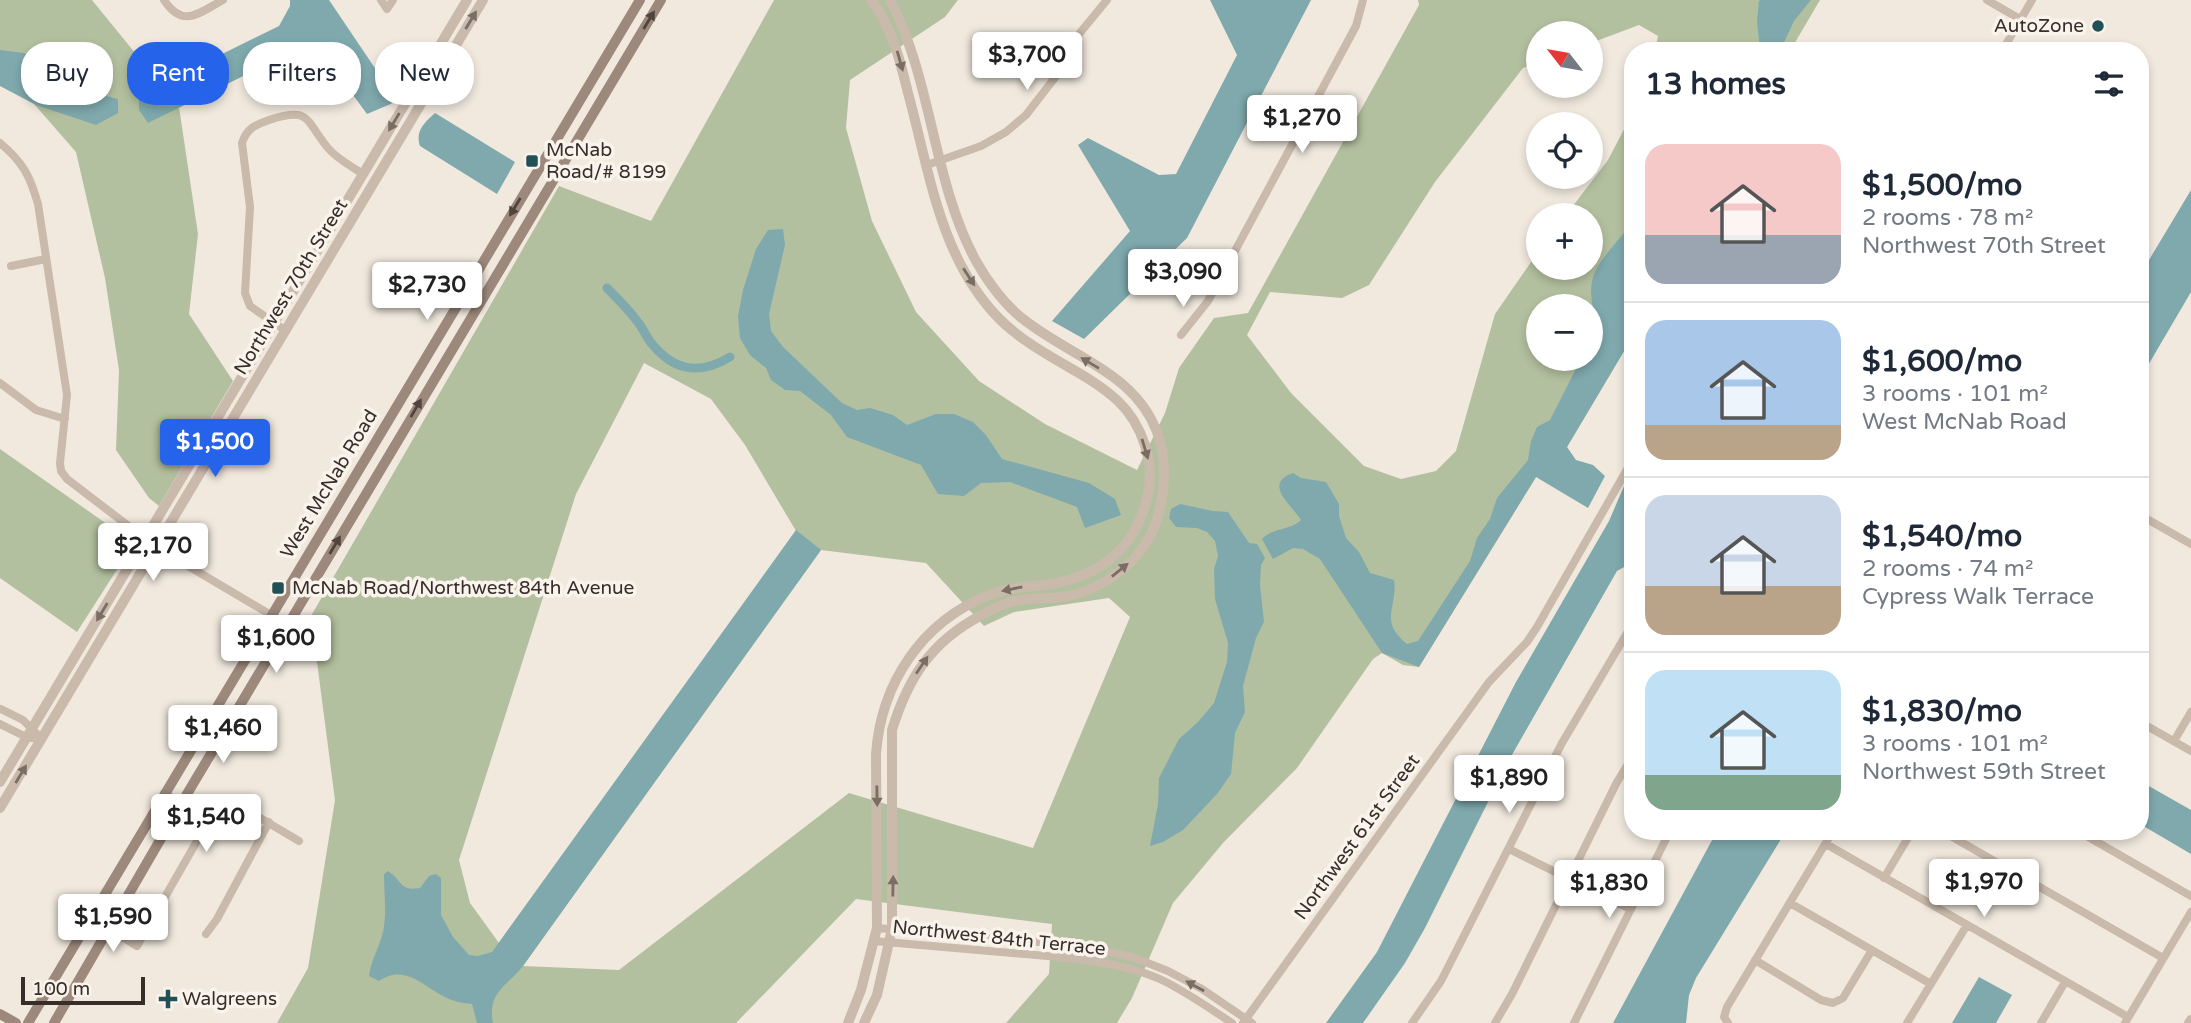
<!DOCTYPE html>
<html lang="en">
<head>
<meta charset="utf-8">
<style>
	:root { --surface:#fff; --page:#f6f6f7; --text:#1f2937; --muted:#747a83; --line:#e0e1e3; --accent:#2563eb }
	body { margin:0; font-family:"Varela Round",sans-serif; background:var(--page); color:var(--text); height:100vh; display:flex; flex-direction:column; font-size:26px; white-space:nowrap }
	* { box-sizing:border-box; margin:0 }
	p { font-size:23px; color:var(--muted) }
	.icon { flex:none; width:38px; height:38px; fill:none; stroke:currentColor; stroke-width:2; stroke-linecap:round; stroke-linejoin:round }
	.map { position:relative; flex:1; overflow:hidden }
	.panel { position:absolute; left:1624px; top:42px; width:525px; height:798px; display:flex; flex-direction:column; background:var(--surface); border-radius:28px; box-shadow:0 4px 10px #0003 }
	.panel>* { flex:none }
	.banner { position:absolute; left:21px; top:42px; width:665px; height:63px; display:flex; gap:14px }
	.needle { width:46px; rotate:301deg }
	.controls { position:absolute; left:1526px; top:21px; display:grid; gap:14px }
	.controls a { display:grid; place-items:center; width:77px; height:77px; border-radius:50%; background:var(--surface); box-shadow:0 4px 10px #0003; font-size:35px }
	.scale { position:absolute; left:21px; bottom:18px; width:124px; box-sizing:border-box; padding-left:7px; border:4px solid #372e2a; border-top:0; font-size:19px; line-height:24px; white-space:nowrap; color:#372e2a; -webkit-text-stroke:5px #f9f3eb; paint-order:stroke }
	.price { position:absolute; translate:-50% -60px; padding:0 16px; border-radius:7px; background:#fff; color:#222; font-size:23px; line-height:46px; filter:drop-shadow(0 2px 4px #0008) }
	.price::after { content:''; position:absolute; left:50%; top:42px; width:21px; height:16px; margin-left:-10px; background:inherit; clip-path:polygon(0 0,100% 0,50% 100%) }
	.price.selected { background:var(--accent); color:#fff }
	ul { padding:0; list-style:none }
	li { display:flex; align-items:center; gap:21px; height:175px; padding:0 21px }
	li+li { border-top:2px solid var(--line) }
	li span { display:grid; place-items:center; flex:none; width:196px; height:140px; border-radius:21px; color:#555 }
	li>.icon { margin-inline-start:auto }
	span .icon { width:84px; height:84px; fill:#fffc; stroke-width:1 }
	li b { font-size:30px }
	h2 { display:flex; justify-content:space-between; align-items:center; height:84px; padding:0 21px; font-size:30px }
	.pill { padding:0 24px; border-radius:28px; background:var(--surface); box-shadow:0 4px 10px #0003; font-size:24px; line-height:63px }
	.pill.selected { background:var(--accent); color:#fff }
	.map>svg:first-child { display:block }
	.green { fill:#b3c09f; fill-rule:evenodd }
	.water { fill:#7fa9ad }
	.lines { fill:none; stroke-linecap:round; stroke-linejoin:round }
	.canal { stroke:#7fa9ad; stroke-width:9 }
	.minor { stroke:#c9baab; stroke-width:8 }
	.tertiary { stroke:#c9baab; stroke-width:10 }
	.secondary { stroke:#9d897c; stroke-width:10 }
	.oneway { fill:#796d64 }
	.oneway2 { fill:#50453e }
	.poi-dot { fill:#215056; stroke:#f9f3eb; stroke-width:2.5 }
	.labels { text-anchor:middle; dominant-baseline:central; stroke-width:7; stroke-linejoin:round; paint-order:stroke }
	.poi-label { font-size:19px; fill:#372e2a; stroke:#f9f3eb; text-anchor:start }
	.street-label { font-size:19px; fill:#372e2a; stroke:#f9f3eb }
</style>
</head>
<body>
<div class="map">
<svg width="2191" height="1023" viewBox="0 0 2191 1023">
	<rect width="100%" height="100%" fill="#f1e9de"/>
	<path class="green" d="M 0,0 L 92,0 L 179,107 L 198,234 L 189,314 L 233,381 L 159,506 L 149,498 L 116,450 L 119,370 L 105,278 L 76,152 L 0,65 Z
		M 774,0 L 958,0 L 945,17 L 850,80 L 846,128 L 872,221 L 916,312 L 979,381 L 1045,424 L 1137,470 L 1165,413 L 1179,368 L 1214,318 L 1248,313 L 1419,5 L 1418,0 L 1820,0 L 1790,51 L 1655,51 L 1658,36 L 1639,25 L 1591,43 L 1591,33 L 1538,33 L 1538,63 L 1523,68 L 1435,182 L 1369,285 L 1342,298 L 1270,292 L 1247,335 L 1291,393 L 1364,466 L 1401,479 L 1436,471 L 1456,451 L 1495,314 L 1538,252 L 1538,268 L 1591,268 L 1591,215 L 1566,215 L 1608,160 L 1633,112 L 1633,336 L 1567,447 L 1536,477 L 1419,667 L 1403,665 L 1382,653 L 1373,659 L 1297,768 L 1223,843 L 1173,903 L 1132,998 L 1117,1023 L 1006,1023 L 1049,974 L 1052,924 L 856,899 L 736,1023 L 277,1023 L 308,968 L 335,800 L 311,616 L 559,186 L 651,221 ZM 1538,306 L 1591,306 L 1591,359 L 1538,359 ZM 644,363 L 711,399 L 745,445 L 796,531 L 499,943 L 470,903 L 459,860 L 576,494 ZM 821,550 L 926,563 L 984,626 L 1014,612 L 1109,598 L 1130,617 L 1033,848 L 849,793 L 619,970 L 523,966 Z
		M 0,449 L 134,543 L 77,632 L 0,578 Z"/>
	<path class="water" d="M 290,0 L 329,0 L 383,80 L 393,103 L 367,114 L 328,61 L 314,53 L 292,52 L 148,123 L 139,110 L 139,95 L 279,26 L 290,6 Z
		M 1210,0 L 1311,0 L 1187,238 L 1084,339 L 1052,321 L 1130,231 L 1078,145 L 1088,138 L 1159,175 L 1176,174 L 1237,55 Z
		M 1761,0 L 1811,0 L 1794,21 L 1780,51 L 1760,49 L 1757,21 L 1759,1 Z
		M 0,50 L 24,53 L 48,66 L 68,82 L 91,92 L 118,99 L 118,113 L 96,125 L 36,105 L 0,86 Z
		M 435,113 L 515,162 L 497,194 L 420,146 C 415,131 424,123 435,113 Z
		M 2191,190 L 2191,292 L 2140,379 L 2140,275 Z
		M 1633,221 L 1633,336 L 1567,447 L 1576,460 L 1593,465 L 1605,476 L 1588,508 L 1536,477 L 1419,667 L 1382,653 L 1320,559 L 1303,549 L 1293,548 L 1273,559 L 1262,539 C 1273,527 1290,531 1301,520 C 1292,505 1262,484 1293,473 L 1301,478 L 1326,482 L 1339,504 L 1339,516 L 1346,538 L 1359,552 L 1370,573 L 1394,580 C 1398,608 1378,620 1407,644 L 1418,641 L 1470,561 L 1477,538 L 1490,519 L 1497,498 L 1528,460 L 1531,441 L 1537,427 L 1550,420 L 1581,359 L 1591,359 L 1591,348 L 1596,344 L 1600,335 C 1579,269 1597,270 1633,221 Z
		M 783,229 L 785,245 L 769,314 L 771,331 L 783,347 L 842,403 L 857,410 L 870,408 L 893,415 L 907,425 L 936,414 L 954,414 L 973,422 L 986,435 L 1002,459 L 1089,483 L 1115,499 L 1121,515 L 1085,528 L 1077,507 L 1010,482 L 981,483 L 964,496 L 938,494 L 921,465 L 847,437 L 831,415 L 800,391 L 785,390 L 771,380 L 766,368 L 750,355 L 740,338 L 738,316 L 743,290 L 756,249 L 768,230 Z
		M 1624,486 L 1633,491 L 1633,562 L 1617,571 L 1509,760 L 1425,928 L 1405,963 L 1363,1023 L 1326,1023 L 1377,952 L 1516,682 L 1609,521 Z
		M 1180,504 L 1213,511 L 1228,512 L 1249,543 L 1257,544 L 1265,558 L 1261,565 L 1260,585 L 1264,622 L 1256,638 L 1243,686 L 1245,712 L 1235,733 L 1231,774 L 1217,794 L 1183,830 L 1163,842 L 1150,846 L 1158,804 L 1159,778 L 1179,739 L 1198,722 L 1214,703 L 1227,662 L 1228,643 L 1215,599 L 1214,569 L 1218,556 L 1215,541 L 1207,532 L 1197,528 L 1176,527 L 1169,518 L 1171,509 Z
		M 796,530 L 821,550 L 523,966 C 506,987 487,993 493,1023 L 477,1023 L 472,1004 C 467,1003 460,1003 455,1001 C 427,993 409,961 379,981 L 369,976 C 371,960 379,948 383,932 C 387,914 384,893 384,874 L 388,871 C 402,880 400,892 420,888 L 429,876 L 436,874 L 441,878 L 441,915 L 453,937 L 469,955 L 478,956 L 492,952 Z
		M 2140,781 L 2191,810 L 2191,854 L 2140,824 Z
		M 1717,831 L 1786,831 L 1696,978 L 1689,995 L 1686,1023 L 1613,1023 Z
		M 1979,977 L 2012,995 L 1996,1023 L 1952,1023 Z"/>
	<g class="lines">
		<path class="canal" d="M 607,288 C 617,298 628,309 637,321 C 643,328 646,337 652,344 C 675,372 700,375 730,357"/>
		<path class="minor" d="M 164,0 C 183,29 199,13 223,0
			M 381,0 L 387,9 L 393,0
			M 1987,0 L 2020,19
			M 2002,51 L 2032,0
			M 0,143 C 23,162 30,176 38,204 L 67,395 L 60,463 L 61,471 L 67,479 L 156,547 L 288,625
			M 927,165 L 981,146 L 1006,132 L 1026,115 L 1060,71 L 1079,34 L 1107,0
			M 11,266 L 46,259
			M 286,331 L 250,306 L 245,293 L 250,207 L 242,143 C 247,128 255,125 269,120 C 312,106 305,121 328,148 C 337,159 351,166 363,174
			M 1181,335 L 1208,301 L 1356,26 L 1363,0
			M 0,383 L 36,410 L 65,419
			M 2140,515 L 2191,544
			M 1,709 L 23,720 L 42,739
			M 2140,722 L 2191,751
			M 0,724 L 26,737 L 32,738
			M 2174,741 L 2191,712
			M 164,793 L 209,820
			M 1942,831 L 2163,958
			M 2078,831 L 2191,896
			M 1826,844 L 2128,1017
			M 1509,849 L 1630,909
			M 1884,878 L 1912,831
			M 1790,903 L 1931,984
			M 877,928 L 1084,946 L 1135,958 L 1168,971 L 1202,989 L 1252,1023
			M 110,929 L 137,946 L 209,820 L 223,805 L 235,803 L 299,841
			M 206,934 L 217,919 L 269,822
			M 874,941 L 1081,959 C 1110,964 1140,969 1166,982 C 1189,994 1211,1009 1232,1023
			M 1755,960 L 1821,1000 L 1833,1003 L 1843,998 L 1872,950
			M 1243,1023 L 1489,682 L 1527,642 L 1537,627 L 1633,459
			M 1412,1023 L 1441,981 L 1562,743 L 1633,623
			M 1495,1023 L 1512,994 L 1617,782 L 1633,756
			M 1574,1023 L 1670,831
			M 1728,1023 L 1724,1017 L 1727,1007 L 1833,831
			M 1907,1023 L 1967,925
			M 2041,1023 L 2065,982
			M 2125,1023 L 2191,912"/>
		<path class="tertiary" d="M 0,782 L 467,0
			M 0,808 L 483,0
			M 848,1023 L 861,990 L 877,928 L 876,754 C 881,684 921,622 989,595 C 1009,587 1030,587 1051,584 C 1103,575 1137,546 1148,494 C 1155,462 1142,424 1118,401 C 1088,373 1045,358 1013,331 C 993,315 975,291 963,269 C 934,216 924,151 908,93 C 900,60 892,27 871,0
			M 864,1023 L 877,995 L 892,929 L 892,730 C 908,678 931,642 980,616 C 992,609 1006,602 1019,600 C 1038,597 1058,600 1077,594 C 1113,583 1148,554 1158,516 C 1173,460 1161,411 1112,376 C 1083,355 1051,341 1023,319 C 1004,304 988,282 976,261 C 932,180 933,82 890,0
			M 2189,1023 L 2191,1020"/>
		<path class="secondary" d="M 0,1014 L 16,1023
			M 28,1023 L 640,0
			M 54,1023 L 181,804 L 661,0"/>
	</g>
	<defs><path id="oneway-solid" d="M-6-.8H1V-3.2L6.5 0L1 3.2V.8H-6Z" transform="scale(1.75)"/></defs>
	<g class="oneway">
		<use href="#oneway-solid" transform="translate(471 20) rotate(-59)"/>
		<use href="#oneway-solid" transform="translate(900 61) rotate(74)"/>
		<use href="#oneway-solid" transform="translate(394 122) rotate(121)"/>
		<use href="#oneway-solid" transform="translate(969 277) rotate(57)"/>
		<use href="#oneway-solid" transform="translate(1090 363) rotate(-149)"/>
		<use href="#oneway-solid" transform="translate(1145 449) rotate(73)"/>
		<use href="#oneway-solid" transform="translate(1120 570) rotate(-39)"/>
		<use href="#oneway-solid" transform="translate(1012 589) rotate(168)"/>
		<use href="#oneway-solid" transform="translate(102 612) rotate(121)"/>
		<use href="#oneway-solid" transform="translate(922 665) rotate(-56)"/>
		<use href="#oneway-solid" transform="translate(21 774) rotate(-59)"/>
		<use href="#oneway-solid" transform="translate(877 796) rotate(89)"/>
		<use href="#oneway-solid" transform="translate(893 886) rotate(-89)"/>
		<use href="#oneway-solid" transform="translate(1195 986) rotate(-151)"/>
	</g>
	<g class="oneway2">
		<use href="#oneway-solid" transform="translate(649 20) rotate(-59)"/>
		<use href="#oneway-solid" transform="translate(515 207) rotate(121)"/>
		<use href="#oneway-solid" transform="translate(416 408) rotate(-60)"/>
		<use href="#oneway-solid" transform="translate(335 545) rotate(-59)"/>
	</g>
	<g class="poi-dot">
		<circle cx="2098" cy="26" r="7"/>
		<rect x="525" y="154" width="14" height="14" rx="3.5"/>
		<rect x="271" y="581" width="14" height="14" rx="3.5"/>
		<path d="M164.5 988.5h7v7h7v7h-7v7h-7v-7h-7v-7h7z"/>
	</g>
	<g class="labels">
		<g class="poi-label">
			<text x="2084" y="26" text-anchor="end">AutoZone</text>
			<text x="546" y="150">McNab<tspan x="546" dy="22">Road/# 8199</tspan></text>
			<text x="292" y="588">McNab Road/Northwest 84th Avenue</text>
			<text x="182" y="999">Walgreens</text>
		</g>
		<g class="street-label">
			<text transform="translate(291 287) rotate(-59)">Northwest 70th Street</text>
			<text transform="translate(329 484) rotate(-59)">West McNab Road</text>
			<text transform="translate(1357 837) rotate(-54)">Northwest 61st Street</text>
			<text transform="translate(999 938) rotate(6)">Northwest 84th Terrace</text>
		</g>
	</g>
</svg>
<div class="controls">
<a><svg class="needle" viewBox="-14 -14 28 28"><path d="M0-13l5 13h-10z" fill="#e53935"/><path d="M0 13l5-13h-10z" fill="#747a83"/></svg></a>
<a><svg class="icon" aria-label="locate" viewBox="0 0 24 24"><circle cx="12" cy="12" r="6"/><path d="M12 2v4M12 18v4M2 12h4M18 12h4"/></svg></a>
<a>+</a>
<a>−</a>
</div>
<div class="scale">100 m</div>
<b class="price" style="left:1027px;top:92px">$3,700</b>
<b class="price" style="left:1302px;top:155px">$1,270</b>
<b class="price" style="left:1183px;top:309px">$3,090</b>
<b class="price" style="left:427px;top:322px">$2,730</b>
<b class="price selected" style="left:215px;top:479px">$1,500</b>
<b class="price" style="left:153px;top:583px">$2,170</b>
<b class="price" style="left:276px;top:675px">$1,600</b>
<b class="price" style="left:223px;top:765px">$1,460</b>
<b class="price" style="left:1509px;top:815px">$1,890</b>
<b class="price" style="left:206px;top:854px">$1,540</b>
<b class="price" style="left:1984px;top:919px">$1,970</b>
<b class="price" style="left:1609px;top:920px">$1,830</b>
<b class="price" style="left:113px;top:954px">$1,590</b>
<div class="banner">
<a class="pill">Buy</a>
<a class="pill selected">Rent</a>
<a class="pill">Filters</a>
<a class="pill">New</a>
</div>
<section class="panel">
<h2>13 homes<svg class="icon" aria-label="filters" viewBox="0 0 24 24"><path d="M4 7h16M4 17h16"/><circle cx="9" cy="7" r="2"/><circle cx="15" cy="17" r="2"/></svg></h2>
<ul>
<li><span style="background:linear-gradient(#f6c9c9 65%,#9aa5b1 0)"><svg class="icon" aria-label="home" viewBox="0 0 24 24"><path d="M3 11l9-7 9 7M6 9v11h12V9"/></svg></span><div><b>$1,500/mo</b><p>2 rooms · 78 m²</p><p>Northwest 70th Street</p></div></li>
<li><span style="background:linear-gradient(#a9c7e8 75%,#b9a48a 0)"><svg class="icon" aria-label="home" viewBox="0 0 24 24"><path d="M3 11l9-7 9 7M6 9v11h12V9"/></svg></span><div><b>$1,600/mo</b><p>3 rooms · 101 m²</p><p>West McNab Road</p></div></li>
<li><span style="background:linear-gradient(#c9d6e8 65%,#b9a48a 0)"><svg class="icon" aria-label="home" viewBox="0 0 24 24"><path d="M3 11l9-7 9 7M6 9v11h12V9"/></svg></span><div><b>$1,540/mo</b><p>2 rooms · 74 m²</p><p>Cypress Walk Terrace</p></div></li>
<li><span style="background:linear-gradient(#bfe0f5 75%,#7fa58c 0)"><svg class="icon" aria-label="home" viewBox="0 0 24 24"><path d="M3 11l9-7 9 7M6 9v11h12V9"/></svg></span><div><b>$1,830/mo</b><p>3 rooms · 101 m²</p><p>Northwest 59th Street</p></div></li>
</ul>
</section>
</div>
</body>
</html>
